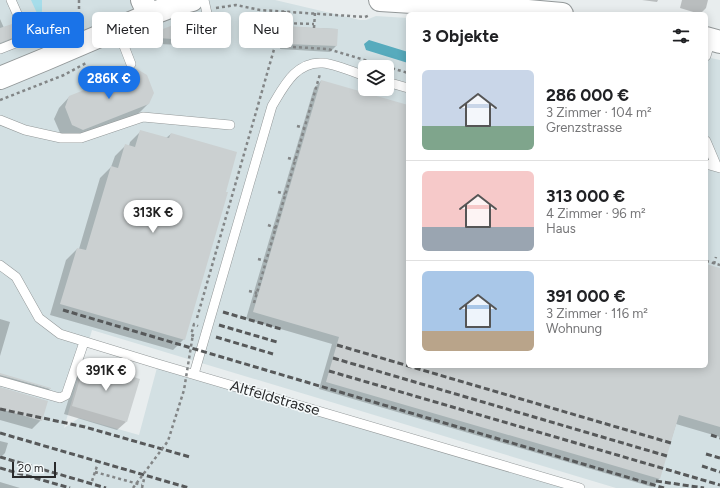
<!DOCTYPE html>
<html lang="de">
<head>
<meta charset="utf-8">
<style>
	:root { --surface:#fff; --page:#f6f6f6; --text:#202124; --muted:#757577; --line:#e0e0e0; --accent:#1a73e8 }
	body { margin:0; font-family:Figtree,sans-serif; background:var(--page); color:var(--text); height:100vh; display:flex; flex-direction:column; font-size:15px; white-space:nowrap }
	* { box-sizing:border-box; margin:0 }
	p { font-size:13px; color:var(--muted) }
	.icon { flex:none; width:22px; height:22px; fill:none; stroke:currentColor; stroke-width:2; stroke-linecap:round; stroke-linejoin:round }
	.map { position:relative; flex:1; overflow:hidden }
	.panel { position:absolute; left:406px; top:12px; width:302px; height:356px; display:flex; flex-direction:column; background:var(--surface); border-radius:6px; box-shadow:0 2px 10px #0003 }
	.panel>* { flex:none }
	.hud { position:absolute; left:12px; top:12px; width:334px; height:36px; display:flex; gap:8px }
	.fabs { position:absolute; left:358px; top:60px; display:grid; gap:8px }
	.fabs a { display:grid; place-items:center; width:36px; height:36px; border-radius:6px; background:var(--surface); box-shadow:0 2px 10px #0003; font-size:20px }
	.scale { position:absolute; left:12px; bottom:10px; width:44px; box-sizing:border-box; padding-left:4px; border:2px solid #292a2b; border-top:0; font-size:11px; line-height:14px; white-space:nowrap; color:#292a2b; -webkit-text-stroke:3px #f5fafb; paint-order:stroke }
	.price { position:absolute; translate:-50% -34px; padding:0 9px; border-radius:14px; background:#fff; color:#222; font-size:13px; line-height:26px; filter:drop-shadow(0 1px 2px #0008) }
	.price::after { content:''; position:absolute; left:50%; top:24px; width:12px; height:9px; margin-left:-6px; background:inherit; clip-path:polygon(0 0,100% 0,50% 100%) }
	.price.selected { background:var(--accent); color:#fff }
	ul { padding:0; list-style:none }
	li { display:flex; align-items:center; gap:12px; height:100px; padding:0 16px }
	li+li { border-top:1px solid var(--line) }
	li span { display:grid; place-items:center; flex:none; width:112px; height:80px; border-radius:6px; color:#555 }
	li>.icon { margin-inline-start:auto }
	span .icon { width:48px; height:48px; fill:#fffc; stroke-width:1 }
	li b { font-size:17px }
	h2 { display:flex; justify-content:space-between; align-items:center; height:48px; padding:0 16px; font-size:17px }
	.pill { padding:0 14px; border-radius:6px; background:var(--surface); box-shadow:0 2px 10px #0003; font-size:14px; line-height:36px }
	.pill.selected { background:var(--accent); color:#fff }
	.map>svg:first-child { display:block }
	.built { fill:#d3e0e3; fill-rule:evenodd }
	.green { fill:#a6ddea }
	.water { fill:#57abbd }
	.shadow { fill:#0003 }
	.building { fill:#cbd0d1 }
	.lines { fill:none; stroke-linecap:round; stroke-linejoin:round }
	.lane-casing { stroke:#939899; stroke-width:10 }
	.secondary-casing { stroke:#939899; stroke-width:24 }
	.primary-casing { stroke:#939899; stroke-width:24 }
	.path { stroke:#828586; stroke-width:2.5; stroke-dasharray:3 3; stroke-linecap:butt }
	.lane { stroke:#fff; stroke-width:9 }
	.secondary { stroke:#fff; stroke-width:22 }
	.primary { stroke:#fff; stroke-width:22 }
	.rail { stroke:#57595a; stroke-width:3; stroke-dasharray:6 3; stroke-linecap:butt }
	.path-bridge { stroke:#828586; stroke-width:2.5; stroke-dasharray:3 3; stroke-linecap:butt }
	.labels { text-anchor:middle; dominant-baseline:central; stroke-width:3; stroke-linejoin:round; paint-order:stroke }
	.street-label { font-size:15px; fill:#292a2b; stroke:#f5fafb }
</style>
</head>
<body>
<div class="map">
<svg width="720" height="488" viewBox="0 0 720 488">
	<rect width="100%" height="100%" fill="#e8edee"/>
	<path class="built" d="M 0,0 L 275,0 L 360,20 L 366,20 L 376,16 L 408,18 L 408,366 L 706,366 L 706,57 L 720,60 L 720,488 L 616,488 L 92,330 L 64,428 L 79,418 L 139,435 L 158,364 L 580,488 L 0,488 ZM 365,67 L 387,67 L 387,89 L 365,89 Z"/>
	<path class="green" d="M 31,0 L 42,0 L 42,27 L 52,28 L 52,30 L 63,31 L 63,28 L 74,28 L 74,31 L 49,42 L 44,32 L 38,33 L 34,24 L 41,22 Z"/>
	<path class="water" d="M 369,40 L 408,52 L 408,63 L 366,50 L 364,44 Z"/>
	<path class="shadow" d="M 642,0 L 658,0 L 657,2 Z
		M 682,0 L 708,0 L 706,8 L 700,14 L 680,8 Z
		M 0,19 L 4,28 L 19,34 L 13,40 L 0,45 Z
		M 180,24 L 187,40 L 181,45 L 138,43 L 142,38 Z
		M 287,27 L 337,29 L 336,46 L 330,52 L 280,49 L 281,33 Z
		M 321,81 L 408,106 L 408,366 L 706,366 L 706,265 L 720,269 L 720,437 L 676,424 L 659,479 L 652,487 L 319,389 L 332,344 L 246,319 L 314,88 Z
		M 70,96 L 148,104 L 137,115 L 72,140 L 61,135 L 54,119 L 59,108 Z
		M 141,131 L 166,138 L 171,134 L 184,339 L 173,350 L 50,315 L 66,260 L 77,249 L 79,249 L 100,178 L 111,167 L 115,156 L 126,145 L 129,146 L 130,142 Z
		M 0,319 L 10,322 L 0,356 Z
		M 85,364 L 126,422 L 117,430 L 64,414 L 77,372 Z
		M 0,374 L 50,389 L 42,397 L 0,386 Z
		M 0,388 L 41,420 L 32,429 L 0,420 Z
		M 0,441 L 8,443 L 5,453 L 2,456 L 0,455 Z
		M 0,482 L 20,488 L 0,488 Z"/>
	<path class="building" d="M 181,22 L 188,40 L 142,37 Z
		M 15,23 L 20,35 L 0,43 L 0,28 Z
		M 286,26 L 338,29 L 337,46 L 286,44 Z
		M 137,69 L 147,75 L 154,93 L 149,104 L 83,130 L 72,125 L 65,107 L 69,96 Z
		M 321,80 L 408,105 L 408,366 L 706,366 L 706,264 L 720,268 L 720,427 L 679,415 L 660,479 L 326,382 L 339,337 L 253,312 Z
		M 140,130 L 169,138 L 171,133 L 237,152 L 226,192 L 228,192 L 185,340 L 60,304 L 77,248 L 86,250 L 111,166 L 118,168 L 125,144 L 135,147 Z
		M 85,362 L 140,379 L 127,422 L 72,406 Z
		M 0,373 L 51,388 L 51,389 L 0,375 Z
		M 0,387 L 48,401 L 42,421 L 0,409 Z"/>
	<g class="lines">
		<defs>
			<path id="lane" d="M 204,0 L 211,31
				M 117,28 L 131,64
				M 0,49 L 28,38 L 11,0
				M 706,56 L 711,39
				M 387,82 L 408,88
				M 0,120 L 25,130 L 61,138 L 81,138 L 143,117 L 230,125
				M 706,141 L 717,167
				M 706,164 L 720,168
				M 0,265 L 16,277 L 39,318 L 60,334 L 158,364 L 580,488
				M 194,374 L 272,106 C 284,86 296,61 323,63 C 334,64 354,72 365,76
				M 0,381 L 60,398 L 66,395 L 84,342"/>
			<path id="secondary" d="M 380,0 L 461,5 L 562,14
				M 149,15 L 180,3 L 192,0
				M 706,38 L 720,42"/>
			<path id="primary" d="M 0,78 L 46,59 L 149,15 L 142,0"/>
		</defs>
		<use href="#lane" class="lane-casing"/>
		<use href="#secondary" class="secondary-casing"/>
		<use href="#primary" class="primary-casing"/>
		<path class="path" d="M 79,0 L 79,26
			M 216,8 L 236,5 L 260,10 L 365,17 L 370,15
			M 282,23 L 314,24
			M 314,28 L 315,13
			M 275,46 L 328,49 L 408,73
			M 0,100 L 64,75 L 86,63
			M 297,126 L 304,128
			M 288,158 L 295,160
			M 278,192 L 285,194
			M 268,225 L 276,228
			M 258,259 L 266,261
			M 706,261 L 720,265
			M 714,264 L 716,257
			M 249,291 L 257,293
			M 254,303 L 320,74
			M 197,318 L 285,11
			M 194,336 L 191,335 L 194,324 L 198,326
			M 95,472 L 142,485
			M 92,481 L 97,466
			M 142,488 L 144,479"/>
		<use href="#lane" class="lane"/>
		<use href="#secondary" class="secondary"/>
		<use href="#primary" class="primary"/>
		<path class="rail" d="M 63,310 L 664,488
			M 223,312 L 281,329
			M 219,325 L 277,342
			M 216,337 L 273,354
			M 337,345 L 671,443
			M 333,358 L 667,456
			M 329,371 L 720,485
			M 0,409 L 85,427 L 190,457
			M 0,433 L 189,488
			M 711,435 L 720,438
			M 706,454 L 720,458
			M 0,457 L 106,488
			M 702,466 L 720,472
			M 0,468 L 70,488
			M 656,481 L 704,488"/>
		<path class="path-bridge" d="M 133,488 L 168,441 L 184,390 L 193,334"/>
	</g>
	<g class="labels">
		<g class="street-label">
			<text transform="translate(275 398) rotate(16)">Altfeldstrasse</text>
		</g>
	</g>
</svg>
<div class="fabs">
<a><svg class="icon" aria-label="layers" viewBox="0 0 24 24"><path d="M12 4l9 5-9 5-9-5zM3 14l9 5 9-5"/></svg></a>
</div>
<div class="scale">20 m</div>
<b class="price selected" style="left:109px;top:100px">286K €</b>
<b class="price" style="left:153px;top:234px">313K €</b>
<b class="price" style="left:106px;top:392px">391K €</b>
<div class="hud">
<a class="pill selected">Kaufen</a>
<a class="pill">Mieten</a>
<a class="pill">Filter</a>
<a class="pill">Neu</a>
</div>
<section class="panel">
<h2>3 Objekte<svg class="icon" aria-label="filters" viewBox="0 0 24 24"><path d="M4 7h16M4 17h16"/><circle cx="9" cy="7" r="2"/><circle cx="15" cy="17" r="2"/></svg></h2>
<ul>
<li><span style="background:linear-gradient(#c9d6e8 70%,#7fa58c 0)"><svg class="icon" aria-label="home" viewBox="0 0 24 24"><path d="M3 11l9-7 9 7M6 9v11h12V9"/></svg></span><div><b>286 000 €</b><p>3 Zimmer · 104 m²</p><p>Grenzstrasse</p></div></li>
<li><span style="background:linear-gradient(#f6c9c9 70%,#9aa5b1 0)"><svg class="icon" aria-label="home" viewBox="0 0 24 24"><path d="M3 11l9-7 9 7M6 9v11h12V9"/></svg></span><div><b>313 000 €</b><p>4 Zimmer · 96 m²</p><p>Haus</p></div></li>
<li><span style="background:linear-gradient(#a9c7e8 75%,#b9a48a 0)"><svg class="icon" aria-label="home" viewBox="0 0 24 24"><path d="M3 11l9-7 9 7M6 9v11h12V9"/></svg></span><div><b>391 000 €</b><p>3 Zimmer · 116 m²</p><p>Wohnung</p></div></li>
</ul>
</section>
</div>
</body>
</html>
